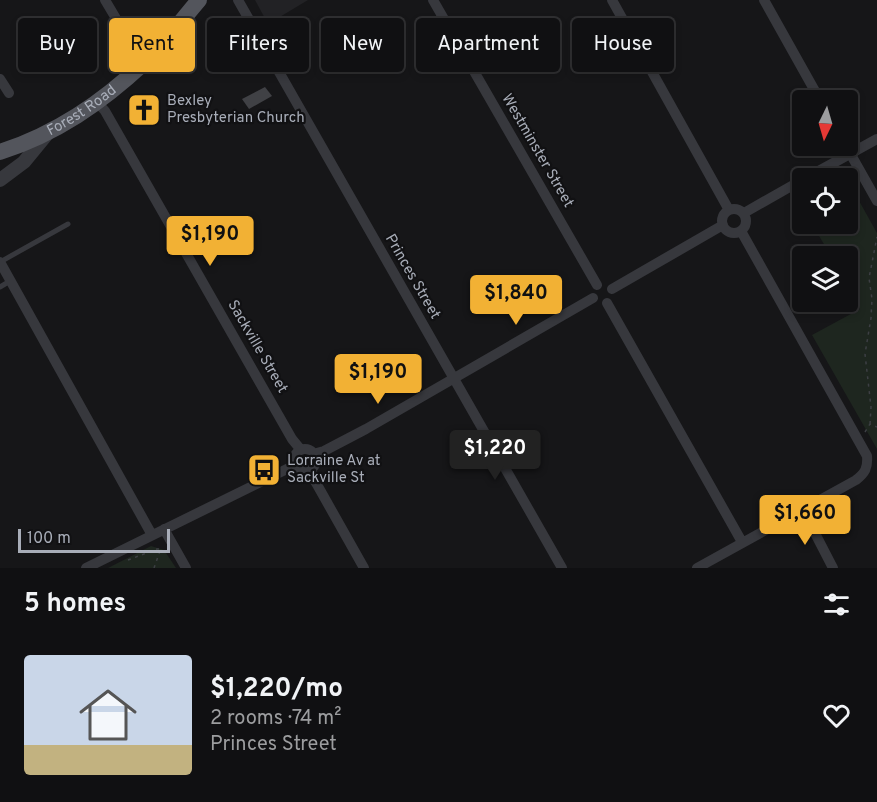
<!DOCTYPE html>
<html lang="en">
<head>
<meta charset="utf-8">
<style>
	:root { --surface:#101012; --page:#19191b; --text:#f1f3f6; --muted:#9c9d9f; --line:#303032; --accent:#f2b134 }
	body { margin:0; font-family:Overpass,sans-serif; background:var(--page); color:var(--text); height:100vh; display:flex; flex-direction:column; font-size:22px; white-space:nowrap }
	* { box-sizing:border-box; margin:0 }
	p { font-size:20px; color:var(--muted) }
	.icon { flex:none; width:33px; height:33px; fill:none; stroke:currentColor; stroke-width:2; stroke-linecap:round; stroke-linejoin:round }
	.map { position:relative; height:568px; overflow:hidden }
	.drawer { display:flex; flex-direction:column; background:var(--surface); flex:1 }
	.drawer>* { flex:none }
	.top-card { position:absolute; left:18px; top:18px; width:842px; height:54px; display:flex; gap:12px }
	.needle { width:39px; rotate:185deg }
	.tools { position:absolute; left:792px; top:90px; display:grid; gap:12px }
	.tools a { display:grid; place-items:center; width:66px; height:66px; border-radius:6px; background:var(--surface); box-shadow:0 3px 9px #0003,0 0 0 2px var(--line); font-size:30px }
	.scale { position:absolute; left:18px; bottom:15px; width:152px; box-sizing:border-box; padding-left:6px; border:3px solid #a8adb8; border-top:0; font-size:16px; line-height:21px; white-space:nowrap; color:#a8adb8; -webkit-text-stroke:4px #111113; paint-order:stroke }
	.price { position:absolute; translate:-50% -51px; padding:0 14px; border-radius:6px; background:var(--accent); color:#111; font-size:20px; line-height:39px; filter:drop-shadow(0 2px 3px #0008) }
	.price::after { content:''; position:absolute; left:50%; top:36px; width:18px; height:14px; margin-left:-9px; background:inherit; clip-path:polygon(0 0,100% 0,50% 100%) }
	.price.selected { background:#222; color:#fff }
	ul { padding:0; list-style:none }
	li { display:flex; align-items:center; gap:18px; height:150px; padding:0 24px }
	li span { display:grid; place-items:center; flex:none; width:168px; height:120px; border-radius:6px; color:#555 }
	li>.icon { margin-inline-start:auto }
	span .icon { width:72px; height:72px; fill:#fffc; stroke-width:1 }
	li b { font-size:26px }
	h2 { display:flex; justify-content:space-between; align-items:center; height:72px; padding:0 24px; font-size:26px }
	.tag { padding:0 21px; border-radius:6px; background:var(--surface); box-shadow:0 3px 9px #0003,0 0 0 2px var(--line); font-size:21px; line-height:54px }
	.tag.selected { background:var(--accent); color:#111 }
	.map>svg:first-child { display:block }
	.built { fill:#222225 }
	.green { fill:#1e261f }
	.building { fill:#404145 }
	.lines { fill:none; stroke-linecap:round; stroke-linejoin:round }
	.path { stroke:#3d3f44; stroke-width:1.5; stroke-dasharray:3 4.5; stroke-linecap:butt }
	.service { stroke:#37383d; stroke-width:5 }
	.minor { stroke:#37383d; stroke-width:10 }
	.tertiary { stroke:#37383d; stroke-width:14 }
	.primary { stroke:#53555c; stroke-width:16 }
	.labels { text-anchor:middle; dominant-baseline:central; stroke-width:4.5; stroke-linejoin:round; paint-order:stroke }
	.poi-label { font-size:15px; fill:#a8adb8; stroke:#111113; text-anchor:start }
	.street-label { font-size:15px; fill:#a8adb8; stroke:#111113 }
</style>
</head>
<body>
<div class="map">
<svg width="877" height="568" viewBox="0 0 877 568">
	<rect width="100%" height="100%" fill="#161618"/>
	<path class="built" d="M 255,0 L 308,0 L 268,24 Z"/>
	<path class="green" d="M 848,181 L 877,233 L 877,449 L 812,335 L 860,309 L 848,286 L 848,256 L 831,256 L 812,224 L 848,224 Z
		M 151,546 L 164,550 L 176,568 L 108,568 Z"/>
	<path class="building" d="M 265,87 L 272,96 L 249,109 L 242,99 Z"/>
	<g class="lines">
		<path class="path" d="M 870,424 L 871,407 L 865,354 L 871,318 L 872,299 L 869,278 L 877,237
			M 865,432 L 870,424 L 877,427
			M 128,560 L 157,549 L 162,549
			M 154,568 L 160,551"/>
		<path class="service" d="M 0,262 L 68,224
			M 0,287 L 10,281"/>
		<path class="minor" d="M 105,0 L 127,37 L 144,62
			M 238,0 L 562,568
			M 433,0 L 597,285
			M 612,0 L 729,210
			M 764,0 L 820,100
			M 0,79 L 9,93
			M 97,102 L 105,111 L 292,439 L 301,450
			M 846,146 L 877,201
			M 806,178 L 877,139
			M722 221a12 12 0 1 1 24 0a12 12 0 1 1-24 0Z
			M 744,213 L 802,180
			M 0,262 L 152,535
			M 612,289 L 723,225
			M 607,303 L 742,542
			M294 460a11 11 0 1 1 22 0a11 11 0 1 1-22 0Z
			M 313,454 L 324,451 L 366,429 L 593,298
			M 311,469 L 315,481 L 364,568
			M 803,510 L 833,568
			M 164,529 L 186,568
			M 86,568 L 295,465
			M 697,568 L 856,480 C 865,473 868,468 867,456 L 741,231"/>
		<path class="tertiary" d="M 0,180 L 24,162 L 47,134"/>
		<path class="primary" id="s1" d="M 0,152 C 56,134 101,103 144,63 C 164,44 181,21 199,0"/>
	</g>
	<defs>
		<symbol id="church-square" viewBox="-11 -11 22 22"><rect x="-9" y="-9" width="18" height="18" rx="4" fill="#f2b134" stroke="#111113"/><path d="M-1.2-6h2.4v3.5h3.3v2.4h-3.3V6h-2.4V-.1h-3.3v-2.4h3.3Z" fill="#111"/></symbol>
		<symbol id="bus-square" viewBox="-11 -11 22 22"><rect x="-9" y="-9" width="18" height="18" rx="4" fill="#f2b134" stroke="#111113"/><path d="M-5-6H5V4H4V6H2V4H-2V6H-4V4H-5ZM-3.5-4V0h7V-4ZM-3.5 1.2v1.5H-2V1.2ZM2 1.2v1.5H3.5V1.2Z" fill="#111"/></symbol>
	</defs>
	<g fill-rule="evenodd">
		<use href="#church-square" x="125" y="91" width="38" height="38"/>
		<use href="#bus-square" x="245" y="451" width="38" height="38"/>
	</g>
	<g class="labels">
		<g class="poi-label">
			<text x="167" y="101">Bexley<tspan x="167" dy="17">Presbyterian Church</tspan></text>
			<text x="287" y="461">Lorraine Av at<tspan x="287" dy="17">Sackville St</tspan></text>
		</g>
		<g class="street-label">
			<text stroke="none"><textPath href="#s1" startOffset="92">Forest Road</textPath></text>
			<text transform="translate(537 151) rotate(60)">Westminster Street</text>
			<text transform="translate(412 277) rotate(60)">Princes Street</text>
			<text transform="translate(257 347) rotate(60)">Sackville Street</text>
		</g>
	</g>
</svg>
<div class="tools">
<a><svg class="needle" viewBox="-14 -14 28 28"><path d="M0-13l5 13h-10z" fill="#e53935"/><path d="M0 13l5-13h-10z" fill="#9c9d9f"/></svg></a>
<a><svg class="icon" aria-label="locate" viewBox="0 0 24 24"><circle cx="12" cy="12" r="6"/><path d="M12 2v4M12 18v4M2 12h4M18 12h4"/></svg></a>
<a><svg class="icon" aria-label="layers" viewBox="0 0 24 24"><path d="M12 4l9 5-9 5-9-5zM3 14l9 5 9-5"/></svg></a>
</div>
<div class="scale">100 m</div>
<b class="price" style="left:210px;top:267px">$1,190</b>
<b class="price" style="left:516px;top:326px">$1,840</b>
<b class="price" style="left:378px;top:405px">$1,190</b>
<b class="price selected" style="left:495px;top:481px">$1,220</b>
<b class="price" style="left:805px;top:546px">$1,660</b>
<div class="top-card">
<a class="tag">Buy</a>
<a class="tag selected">Rent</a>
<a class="tag">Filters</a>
<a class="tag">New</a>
<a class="tag">Apartment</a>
<a class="tag">House</a>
</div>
</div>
<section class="drawer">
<h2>5 homes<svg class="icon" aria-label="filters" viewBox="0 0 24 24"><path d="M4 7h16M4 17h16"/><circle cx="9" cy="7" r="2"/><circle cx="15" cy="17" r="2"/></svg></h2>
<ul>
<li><span style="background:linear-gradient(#c9d6e8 75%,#c2b280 0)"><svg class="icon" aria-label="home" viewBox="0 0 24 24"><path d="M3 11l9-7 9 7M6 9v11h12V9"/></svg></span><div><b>$1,220/mo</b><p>2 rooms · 74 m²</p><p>Princes Street</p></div><svg class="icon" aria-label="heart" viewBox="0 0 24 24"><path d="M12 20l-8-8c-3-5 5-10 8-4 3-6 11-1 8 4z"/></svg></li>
</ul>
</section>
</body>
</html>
